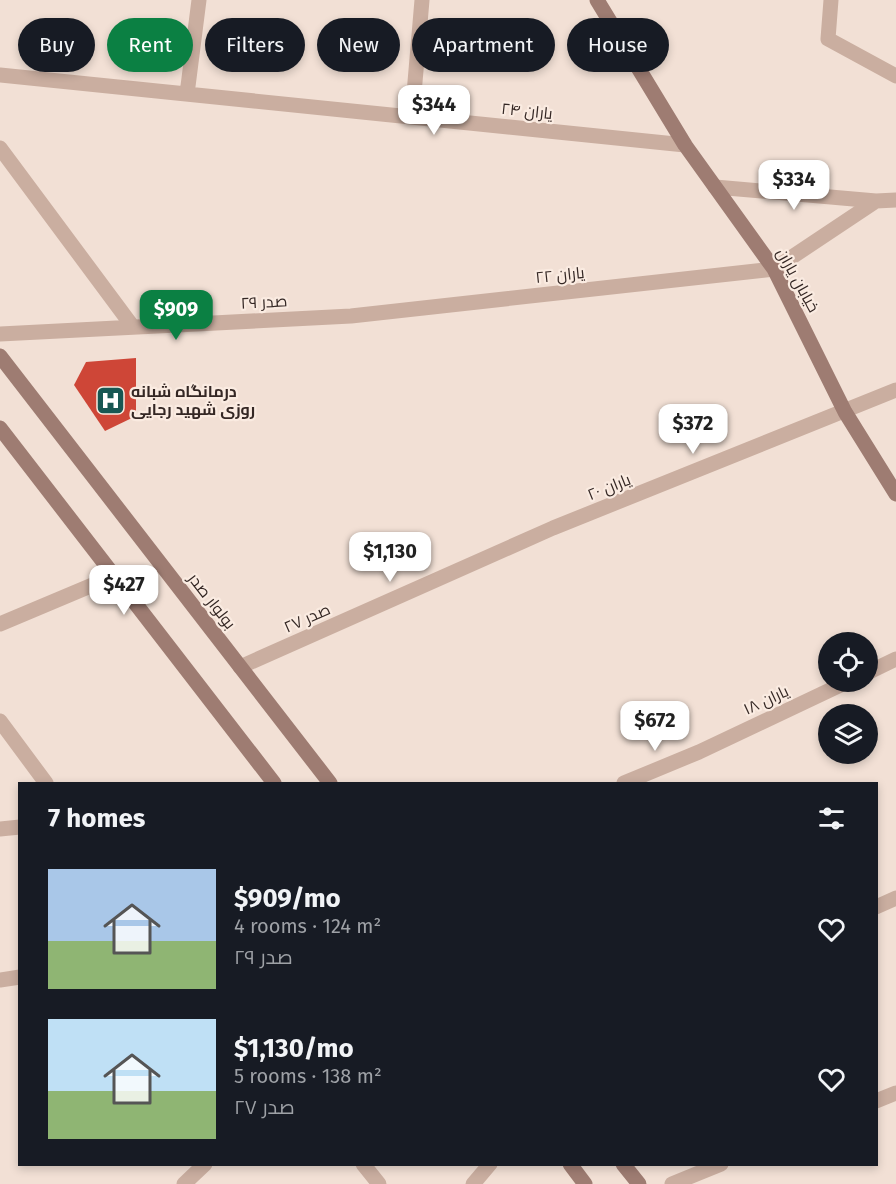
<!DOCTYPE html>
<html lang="en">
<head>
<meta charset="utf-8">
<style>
	:root { --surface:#171b24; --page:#242831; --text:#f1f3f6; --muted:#9ea1a6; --accent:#0b8043 }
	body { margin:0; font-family:"Fira Sans",Cairo,sans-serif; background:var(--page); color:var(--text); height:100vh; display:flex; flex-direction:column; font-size:22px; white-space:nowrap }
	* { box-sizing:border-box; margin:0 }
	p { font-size:20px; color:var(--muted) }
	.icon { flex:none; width:33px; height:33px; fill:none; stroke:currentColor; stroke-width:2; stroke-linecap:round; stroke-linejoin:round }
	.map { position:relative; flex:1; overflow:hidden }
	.side { position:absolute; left:18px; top:782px; width:860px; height:384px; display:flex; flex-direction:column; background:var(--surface); border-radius:0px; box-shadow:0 3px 9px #0003 }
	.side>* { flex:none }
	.banner { position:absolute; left:18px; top:18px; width:861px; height:54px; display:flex; gap:12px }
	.fabs { position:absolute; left:818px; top:632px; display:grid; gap:12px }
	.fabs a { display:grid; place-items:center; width:60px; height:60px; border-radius:50%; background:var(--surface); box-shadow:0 3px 9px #0003; font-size:30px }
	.price { position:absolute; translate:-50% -51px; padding:0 14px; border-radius:12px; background:#fff; color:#222; font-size:20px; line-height:39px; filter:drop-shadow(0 2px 3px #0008) }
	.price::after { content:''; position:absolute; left:50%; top:36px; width:18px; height:14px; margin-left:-9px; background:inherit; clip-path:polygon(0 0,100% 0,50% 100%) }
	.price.selected { background:var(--accent); color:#fff }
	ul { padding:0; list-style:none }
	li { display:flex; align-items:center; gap:18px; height:150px; padding:0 30px }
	li span { display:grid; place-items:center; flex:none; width:168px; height:120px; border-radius:0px; color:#555 }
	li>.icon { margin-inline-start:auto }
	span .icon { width:72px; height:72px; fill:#fffc; stroke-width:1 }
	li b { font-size:26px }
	h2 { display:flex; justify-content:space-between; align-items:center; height:72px; padding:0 30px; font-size:26px }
	.chip { padding:0 21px; border-radius:27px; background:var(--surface); box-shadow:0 3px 9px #0003; font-size:21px; line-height:54px }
	.chip.selected { background:var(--accent); color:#fff }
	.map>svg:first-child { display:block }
	.building { fill:#ce4637 }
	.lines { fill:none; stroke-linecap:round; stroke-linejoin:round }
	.street { stroke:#caaea0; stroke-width:15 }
	.secondary { stroke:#9e7c72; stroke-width:15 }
	.labels { text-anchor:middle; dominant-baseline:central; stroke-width:4.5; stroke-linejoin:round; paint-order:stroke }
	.street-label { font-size:16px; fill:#342724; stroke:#faebe1 }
	.poi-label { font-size:16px; font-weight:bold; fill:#342724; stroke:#faebe1; text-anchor:start }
</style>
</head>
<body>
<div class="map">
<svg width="896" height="1184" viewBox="0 0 896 1184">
	<rect width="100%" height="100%" fill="#f2e0d5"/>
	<path class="building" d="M 136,358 L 136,416 L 105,431 L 74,385 L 86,362 Z"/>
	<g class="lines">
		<path class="street" d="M 831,0 L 828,39 L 896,76
			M 0,75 L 685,145
			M 187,94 L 199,0
			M 412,117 L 422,0
			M 0,148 L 133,327
			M 715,187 L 876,201
			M 0,334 L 351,316 L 774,269 L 876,201 L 896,200
			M 0,624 L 114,576
			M 240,667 L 553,528 L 896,390
			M 867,673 L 896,659
			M 0,721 L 46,783
			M 624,783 L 699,752 L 849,681
			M 0,829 L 20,827
			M 876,907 L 896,898
			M 0,980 L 20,977
			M 876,1101 L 896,1093
			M 363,1164 L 379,1184
			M 184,1184 L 205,1164
			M 473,1184 L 490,1164
			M 672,1184 L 721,1164"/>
		<path class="secondary" d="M 597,0 L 685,145 L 774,269 L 845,412 L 896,494
			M 0,356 L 330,783
			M 0,428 L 274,783
			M 570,1164 L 585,1184
			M 623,1164 L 639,1184"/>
	</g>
	<defs>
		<symbol id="hospital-square" viewBox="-11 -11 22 22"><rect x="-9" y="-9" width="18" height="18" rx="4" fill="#175753" stroke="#faebe1"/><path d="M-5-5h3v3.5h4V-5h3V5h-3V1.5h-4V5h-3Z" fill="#fff"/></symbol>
	</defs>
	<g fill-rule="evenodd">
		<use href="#hospital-square" x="94" y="384" width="33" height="33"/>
	</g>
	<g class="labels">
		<g class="street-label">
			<text transform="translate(527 111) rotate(6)">یاران ۲۴</text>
			<text transform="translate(560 275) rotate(-6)">یاران ۲۲</text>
			<text transform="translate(798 280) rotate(61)">خیابان یاران</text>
			<text transform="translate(264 302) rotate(-3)">صدر ۲۹</text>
			<text transform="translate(609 487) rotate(-22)">یاران ۲۰</text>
			<text transform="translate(212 601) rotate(52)">بولوار صدر</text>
			<text transform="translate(307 618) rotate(-24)">صدر ۲۷</text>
			<text transform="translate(766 700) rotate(-25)">یاران ۱۸</text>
		</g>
		<g class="poi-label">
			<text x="131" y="391">درمانگاه شبانه<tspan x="131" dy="18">روزی شهید رجایی</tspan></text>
		</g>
	</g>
</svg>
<div class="fabs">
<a><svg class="icon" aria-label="locate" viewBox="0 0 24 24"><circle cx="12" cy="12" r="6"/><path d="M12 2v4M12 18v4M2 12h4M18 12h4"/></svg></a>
<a><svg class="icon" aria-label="layers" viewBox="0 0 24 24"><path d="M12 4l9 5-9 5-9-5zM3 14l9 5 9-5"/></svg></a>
</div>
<b class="price" style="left:434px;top:136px">$344</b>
<b class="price" style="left:794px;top:211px">$334</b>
<b class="price selected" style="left:176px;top:341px">$909</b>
<b class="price" style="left:693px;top:455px">$372</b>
<b class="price" style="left:390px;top:583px">$1,130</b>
<b class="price" style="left:124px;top:616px">$427</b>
<b class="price" style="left:655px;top:752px">$672</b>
<div class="banner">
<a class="chip">Buy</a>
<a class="chip selected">Rent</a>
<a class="chip">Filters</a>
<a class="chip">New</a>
<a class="chip">Apartment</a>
<a class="chip">House</a>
</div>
<section class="side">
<h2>7 homes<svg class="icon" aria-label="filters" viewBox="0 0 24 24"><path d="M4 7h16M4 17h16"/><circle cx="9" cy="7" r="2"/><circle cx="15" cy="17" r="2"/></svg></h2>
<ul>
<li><span style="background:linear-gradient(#a9c7e8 60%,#8fb573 0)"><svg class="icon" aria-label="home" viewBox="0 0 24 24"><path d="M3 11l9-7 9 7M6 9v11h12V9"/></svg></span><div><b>$909/mo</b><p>4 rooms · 124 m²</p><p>صدر ۲۹</p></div><svg class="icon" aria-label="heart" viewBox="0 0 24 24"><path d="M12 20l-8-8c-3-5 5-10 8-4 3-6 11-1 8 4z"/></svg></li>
<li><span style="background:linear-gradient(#bfe0f5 60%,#8fb573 0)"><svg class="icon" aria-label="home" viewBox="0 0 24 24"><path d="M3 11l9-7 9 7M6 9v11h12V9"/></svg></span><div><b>$1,130/mo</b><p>5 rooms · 138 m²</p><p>صدر ۲۷</p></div><svg class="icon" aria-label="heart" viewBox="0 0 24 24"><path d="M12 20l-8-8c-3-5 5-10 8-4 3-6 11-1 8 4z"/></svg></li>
</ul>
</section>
</div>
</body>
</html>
